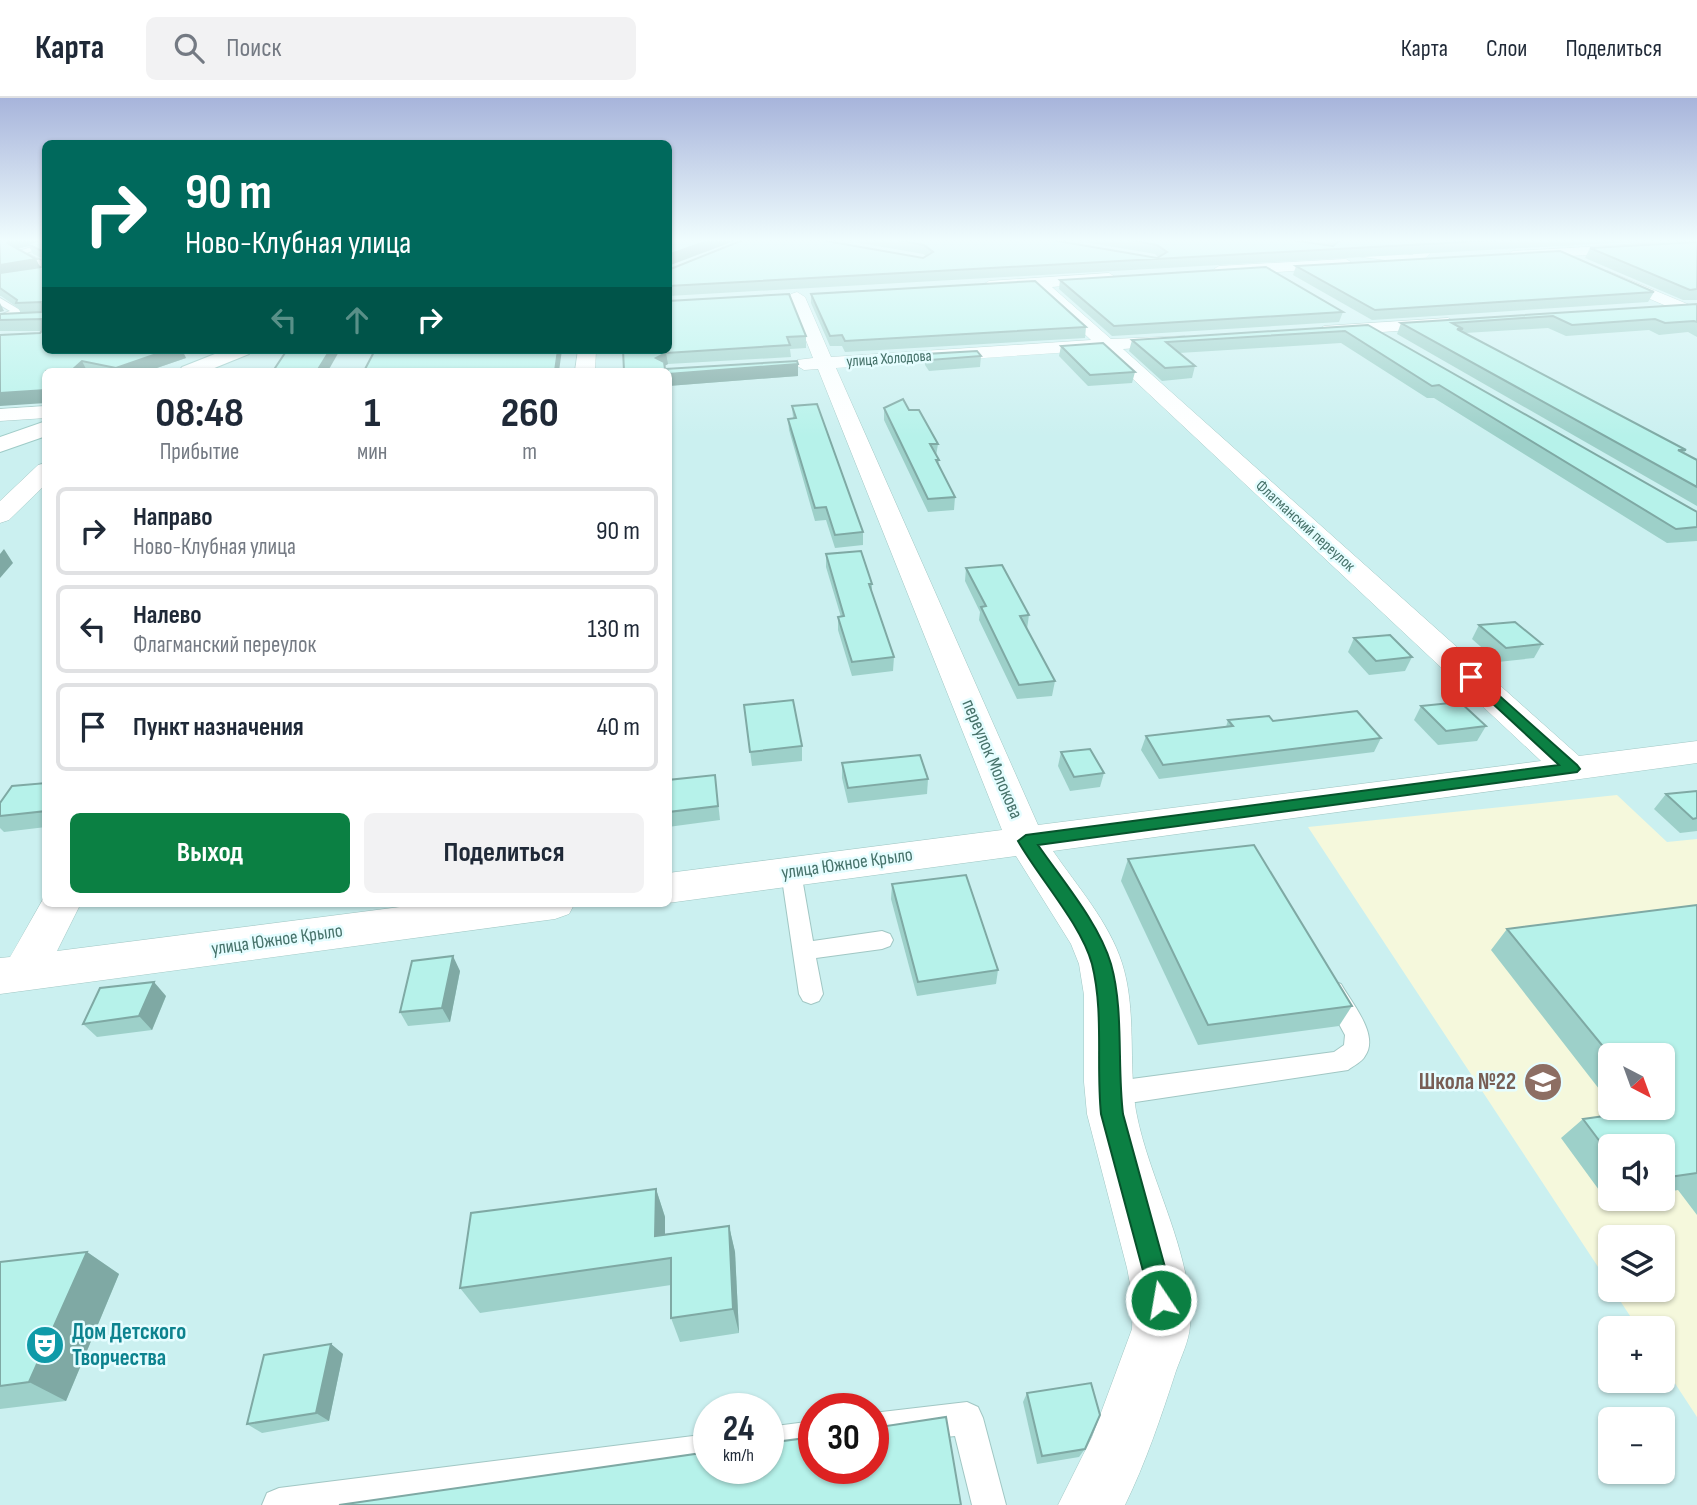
<!DOCTYPE html>
<html lang="ru">
<meta charset="utf-8">
<style>
:root{--surface:#fff;--page:#f2f2f3;--text:#1f2937;--muted:#747a83;--line:#e0e1e3;--accent:#0b8043}
body{margin:0;font-family:"Sofia Sans Condensed",sans-serif;background:var(--page);color:var(--text);height:100vh;display:flex;flex-direction:column;font-size:26px;white-space:nowrap}
*{box-sizing:border-box;margin:0}
p{font-size:23px;color:var(--muted)}
.icon{flex:none;width:38px;height:38px;fill:none;stroke:currentColor;stroke-width:2;stroke-linecap:round;stroke-linejoin:round}
.map{position:relative;flex:1;overflow:hidden}
.side{position:absolute;left:42px;top:270px;width:630px;height:539px;display:flex;flex-direction:column;background:var(--surface);border-radius:10px;box-shadow:0 2px 5px #0004}
.side>*{flex:none}
.hud{position:absolute;left:42px;top:42px;width:630px;height:214px;border-radius:10px;box-shadow:0 2px 5px #0004;background:#00695c;color:#fff;overflow:hidden}
.needle{width:46px;rotate:139deg}
.fabs{position:absolute;left:1598px;top:945px;display:grid;gap:14px}
.fabs a{display:grid;place-items:center;width:77px;height:77px;border-radius:10px;background:var(--surface);box-shadow:0 2px 5px #0004;font-size:35px}
.speed{position:absolute;left:693px;top:1295px;display:flex;gap:14px;font-size:35px;font-weight:700;text-align:center}
.speed>*{display:grid;place-content:center;width:91px;height:91px;border-radius:50%;background:var(--surface);box-shadow:0 2px 5px #0004;line-height:1}
.speed small{font-size:18px;font-weight:400}
.speed .limit{border:10px solid #d22;background:#fff;color:#111}
.pin{position:absolute;display:grid;place-items:center;width:60px;height:60px;color:#fff;margin:-30px;border-radius:14px;box-shadow:0 4px 10px #0006}
.me{position:absolute;width:77px;margin:-38px;rotate:348deg;stroke-linejoin:round;filter:drop-shadow(0 0 5px #0008)}
.turn{display:flex;align-items:center;gap:24px;height:147px;padding:0 28px;font-size:32px}
.turn .icon{width:91px;height:91px;stroke-width:2.5}
.turn b{display:block;font-size:49px;line-height:60px}
.lanes{display:flex;align-items:center;height:66px;padding:0 28px;background:#0003;justify-content:center;gap:35px;direction:ltr}
.lanes .off{opacity:.35}
.eta{display:flex;justify-content:space-evenly;align-items:center;height:119px;text-align:center}
.eta b{font-size:42px;font-weight:700;line-height:49px}
.cta{display:flex;gap:14px;margin-top:auto;padding:14px 28px}
.cta a{flex:1;height:80px;border-radius:10px;background:var(--accent);color:#fff;font-size:28px;font-weight:700;line-height:80px;text-align:center}
.cta a+a{background:var(--page);color:var(--text)}
ul{padding:0;list-style:none}
li{display:flex;align-items:center;gap:21px;height:88px;margin:0 14px 10px;padding:0 14px;border:4px solid var(--line);border-radius:10px}
li div{flex:1}
li b{display:block;font-size:26px}
li em{font-style:normal}
header{display:flex;align-items:center;gap:42px;box-sizing:border-box;height:98px;padding:0 35px;background:var(--surface);border-bottom:2px solid var(--line)}
header strong{font-size:33px}
nav{display:flex;gap:38px;margin-inline-start:auto;font-size:24px}
.search{width:490px;height:63px;background:var(--page);display:flex;align-items:center;gap:18px;box-sizing:border-box;padding:0 24px;border-radius:10px;color:var(--muted);font-size:26px}
.map>svg:first-child{display:block}
</style>
<header>
<strong>Карта</strong>
<div class="search"><svg class="icon" aria-label="search" viewBox="0 0 24 24"><circle cx="10" cy="10" r="6"/><path d="M15 15l6 6"/></svg>Поиск</div>
<nav><a>Карта</a><a>Слои</a><a>Поделиться</a></nav>
</header>
<div class="map">
<svg width="1697" height="1407" viewBox="0 0 1697 1407">
<rect width="100%" height="100%" fill="#defafc"/>
<path fill="#cbf0f0" fill-rule="evenodd" d="M0 142H45L46 252H668L669 142H1697V1407H0ZM46 273H668V805H46ZM1610 957H1662V1010H1610ZM1610 1048H1662V1101H1610ZM1610 1139H1662V1192H1610ZM1610 1230H1662V1283H1610ZM709 1311H768V1370H709ZM814 1311H873V1370H814ZM1610 1321H1662V1374H1610Z"/>
<path fill="#f5f8dc" fill-rule="evenodd" d="M1617 697 1667 744 1697 741V1319L1663 1267 1662 1230H1638L1613 1192H1662V1139H1610V1187L1308 729ZM1610 957H1662V1010H1610ZM1610 1048H1662V1101H1610Z"/>
<g fill="none" stroke-linecap="round" stroke-linejoin="round">
<defs>
<g id="lane">
<path d="M46 145V149L26 155 46 165V171L15 154Z"/>
<path d="M0 200 20 212V216L0 223V217L10 213 0 207Z"/>
<path d="M791 766 798 769 801 774 813 843 882 833 890 836 893 842 890 848 882 851 816 860 823 896 819 903 811 906 803 903 799 896 781 774 784 769Z"/>
<path d="M1333 883 1341 886C1351 904 1380 937 1365 958 1362 964 1353 968 1348 972L1109 1008 1100 1004 1096 996 1100 988 1109 984 1334 954 1344 947 1345 937 1321 893 1325 886Z"/>
<path d="M967 1304 978 1309 983 1320 1006 1407H972L955 1338 873 1347V1315Z"/>
<path d="M814 1323V1355L768 1361V1329Z"/>
<path d="M709 1336V1369L411 1407H262L267 1395 279 1390Z"/>
</g>
<g id="street">
<path d="M1258 142H1298L1412 157 1429 142H1445L1420 165 1415 166 1265 146Z"/>
<path d="M1697 143V151L1513 161 1506 157 1513 153Z"/>
<path d="M1346 161 1354 166 1351 169 1219 178 1211 173 1219 168Z"/>
<path d="M1608 173 1697 210V221L1603 181 1600 178Z"/>
<path d="M1109 175 1117 180 1115 183 1052 189 1111 241 1185 238 1188 242 1185 246 1179 247 1123 251 1579 658 1697 643V665L1053 753C1077 788 1109 824 1122 865 1137 912 1128 965 1136 1013 1149 1083 1194 1156 1190 1228 1189 1243 1181 1259 1176 1273 1161 1319 1146 1364 1125 1407H1058L1092 1339 1132 1231 1133 1202 1127 1170 1087 1016 1084 984V897L1079 866 1071 846 1016 758 668 805H667L668 775 1002 732 818 271 804 272 794 266 797 262 813 260 789 199 791 196 797 194 805 199 831 259 1091 242 1035 190 989 193 981 188 989 183ZM1102 252 1541 663 1038 727 836 270Z"/>
<path d="M1448 220 1457 225 1454 229 1324 238 1315 233 1324 228Z"/>
<path d="M578 252H596L595 273H575Z"/>
<path d="M46 308V320L0 323V311Z"/>
<path d="M46 365V386L9 422 0 425V403L38 367Z"/>
<path d="M46 796V805H81L57 853 431 805H575L569 816 555 821 0 896V860L10 859Z"/>
</g>
<g id="secondary">
<path d="M225 252H252L249 256 207 273H179L182 269Z"/>
<path d="M46 323V338L0 354V339Z"/>
</g>
</defs>
<use href="#lane" stroke="#a1c7c4" stroke-width="2"/>
<use href="#street" stroke="#a1c7c4" stroke-width="1"/>
<use href="#secondary" stroke="#9ecbc7" stroke-width="2"/>
<use href="#lane" fill="#fff" fill-rule="evenodd"/>
<use href="#street" fill="#fff" fill-rule="evenodd"/>
<use href="#secondary" fill="#fff" fill-rule="evenodd"/>
</g>
<g fill="#9dd0c9" fill-rule="evenodd">
<path d="M0 142H46V252H182L186 260 148 273H46L40 235 42 233H0V216L21 215 18 210 1 198H0ZM29 148 33 156 42 160V169L40 170 17 151Z"/>
<path d="M843 142H1052L1157 160 1158 159 1155 156 1073 142H1291L1333 147 1320 142H1666L668 198V172L923 160 926 158 923 156Z"/>
<path d="M1697 144V202H1683L1585 160 1590 150Z"/>
<path d="M1296 168 1654 194 1648 204 1372 222 1293 177Z"/>
<path d="M1060 182 1343 214 1339 224 1112 238 1059 191Z"/>
<path d="M811 196 1086 229 1085 240 845 254 842 248H830L811 205Z"/>
<path d="M668 203 806 238V250L790 251 791 259 668 266 664 268 665 271 798 278 668 288 623 252Z"/>
<path d="M1697 206V239L1688 234 1659 237 1649 232 1566 238 1548 230 1465 235 1686 352 1684 355 1697 362V408L1397 236 1401 225Z"/>
<path d="M1368 227 1697 414V443L1667 445 1434 300H1427L1341 245 1179 255 1195 268 1192 280 1162 283 1129 253 1132 242Z"/>
<path d="M1061 248 1135 274 1132 285 1088 288 1059 258Z"/>
<path d="M926 256 981 258 980 269 929 273 925 267Z"/>
<path d="M792 308 863 434V447L835 450 826 422 815 423 789 332 788 321 793 320Z"/>
<path d="M884 310 909 312 938 346 936 358 939 362 938 367 955 399 954 412 928 414 884 322Z"/>
<path d="M826 456 872 486V497L894 559 893 573 852 578 838 532V519H841L826 469Z"/>
<path d="M966 470 1029 517 1027 531 1055 583 1052 598 1017 601 979 522 980 514 965 483Z"/>
<path d="M1479 527 1542 546 1534 560 1498 564 1472 541Z"/>
<path d="M1354 540 1412 559 1405 573 1369 577 1348 554Z"/>
<path d="M744 607 802 648V663L752 668Z"/>
<path d="M1421 608 1486 628 1477 643 1438 647 1414 622Z"/>
<path d="M1228 622 1273 623 1381 640 1374 654 1159 681 1141 652 1146 638 1226 629Z"/>
<path d="M1061 654 1104 675 1100 689 1070 693 1058 668Z"/>
<path d="M842 665 928 681 927 696 848 705 842 680Z"/>
<path d="M715 677 720 722 668 729V682Z"/>
<path d="M46 685V729L4 734 0 730V705Z"/>
<path d="M1697 693V733L1680 735 1654 711 1666 696Z"/>
<path d="M1128 761 1352 908 1339 928 1198 947 1121 783Z"/>
<path d="M892 786 998 872 996 886 917 898 891 801Z"/>
<path d="M1697 807V1117L1678 1092 1662 1095V1048H1610V1101H1623L1607 1103 1561 1040 1583 1021 1619 1016 1614 1010H1662L1610 957V1005L1491 852 1507 831Z"/>
<path d="M460 873 450 924 408 928 400 914Z"/>
<path d="M166 898 152 932 97 939 83 926Z"/>
<path d="M656 1091 665 1119V1136L729 1128 735 1154 739 1235 680 1244 671 1220V1187L480 1215 460 1190Z"/>
<path d="M87 1154 119 1176 66 1303 0 1311V1164Z"/>
<path d="M331 1246 343 1256 329 1323 262 1335 247 1326Z"/>
<path d="M1027 1295 1085 1351 1079 1359 1037 1366 1023 1304Z"/>
</g>
<g fill="#7fa9a4">
<path d="M9 142H46L28 146 29 148 14 151 7 145Z"/>
<path d="M710 142H737L668 168V157Z"/>
<path d="M36 161 41 171 0 178V167Z"/>
<path d="M0 205 4 213 0 214Z"/>
<path d="M168 252H182L186 260 148 273H117L116 270Z"/>
<path d="M330 252H340L328 273H317Z"/>
<path d="M558 252H562L559 273H555Z"/>
<path d="M666 255 668 266 657 272 656 260Z"/>
<path d="M82 263 87 273H71Z"/>
<path d="M798 266V278L668 288V276Z"/>
<path d="M46 292V305L0 308V295Z"/>
<path d="M4 451 13 465 0 480V456Z"/>
<path d="M453 858 460 873 450 924 442 910Z"/>
<path d="M154 884 166 898 152 932 139 918Z"/>
<path d="M656 1091 665 1119V1161L655 1138Z"/>
<path d="M729 1128 735 1154 739 1235 733 1211Z"/>
<path d="M87 1154 119 1176 66 1303 29 1284Z"/>
<path d="M331 1246 343 1256 329 1323 316 1315Z"/>
</g>
<g fill="#b6f2ea" stroke="#7fa9a4" stroke-width="2">
<path d="M0 142H9L7 145 36 161 0 167Z"/>
<path d="M39 142H46V252H168L116 270 82 263 71 273H46V292L0 295V237L40 235 42 233V221L0 222V216L42 214V204L16 205 17 202 0 190V175L42 169V153L28 146Z"/>
<path d="M668 142H710L668 157Z"/>
<path d="M743 142H821L923 160 933 154 924 147 898 142H1052L1157 160 1167 154 1157 147 1131 142H1291L1333 148 1340 142H1498L668 188V172Z"/>
<path d="M1697 144V191L1690 192 1590 150Z"/>
<path d="M1560 153 1654 194 1375 212 1296 168Z"/>
<path d="M1266 169 1343 214 1114 228 1060 182Z"/>
<path d="M1035 183 1086 229 845 243 842 237 830 238 811 196Z"/>
<path d="M789 196 806 238 787 239 790 247 666 255 656 260 664 264 665 271 797 263 798 266 668 276V273H624L623 252H668V203Z"/>
<path d="M1697 206V224L1694 223 1665 225 1655 221 1572 227 1553 218 1452 225 1463 231H1457L1686 352H1678L1697 362V389L1401 225Z"/>
<path d="M1368 227 1697 414V429L1676 431 1439 287 1432 288 1345 233 1166 244 1195 268 1165 270 1132 242Z"/>
<path d="M1103 245 1135 274 1090 277 1061 248Z"/>
<path d="M287 252H330L317 273H269H273Z"/>
<path d="M375 252H558L555 273H364Z"/>
<path d="M977 253 981 258 930 262 926 256Z"/>
<path d="M903 301 909 312H919L938 346H930L939 362H936L955 399 928 401 884 310Z"/>
<path d="M817 306 863 434 835 437 826 409 815 410 788 321 796 320 792 308Z"/>
<path d="M861 453 872 486H869L894 559 852 564 838 519 844 518 826 456Z"/>
<path d="M1002 467 1029 517 1020 518 1055 583 1019 587 981 509 986 508 966 470Z"/>
<path d="M1515 524 1542 546 1506 550 1479 527Z"/>
<path d="M1390 537 1412 559 1376 563 1354 540Z"/>
<path d="M793 602 802 648 750 654 744 607Z"/>
<path d="M1460 604 1486 628 1446 633 1421 608Z"/>
<path d="M1357 613 1381 640 1163 667 1146 638 1233 628 1228 622 1269 618 1273 623Z"/>
<path d="M1090 651 1104 675 1074 679 1061 654Z"/>
<path d="M920 657 928 681 848 690 842 665Z"/>
<path d="M715 677 718 708 668 714V682Z"/>
<path d="M46 685V713L0 718V705L12 688Z"/>
<path d="M1697 693V720L1693 721 1666 696Z"/>
<path d="M1254 747 1352 908 1208 927 1128 761Z"/>
<path d="M966 777 998 872 918 884 892 786Z"/>
<path d="M1697 807V1075L1662 1080V1048H1610V1057L1583 1021 1654 1011 1653 1010H1662V957H1610L1507 831Z"/>
<path d="M453 858 442 910 400 914 412 863Z"/>
<path d="M154 884 139 918 83 926 100 890Z"/>
<path d="M656 1091 655 1138 729 1128 733 1211 671 1220V1160L460 1190 471 1115Z"/>
<path d="M87 1154 29 1284 0 1288V1164Z"/>
<path d="M331 1246 316 1315 247 1326 264 1257Z"/>
<path d="M1091 1285 1100 1317 1085 1351 1042 1358 1027 1295Z"/>
<path d="M946 1319 961 1407H339L709 1354V1370H768V1345L814 1339V1370H873V1330Z"/>
</g>
<linearGradient id="sky" x2="0" y2="1"><stop stop-color="#a7b4db"/><stop offset="0.42" stop-color="#f0fdfe"/><stop offset="1" stop-color="#f0fdfe" stop-opacity="0"/></linearGradient>
<rect width="1697" height="339" fill="url(#sky)"/>
<path fill="#0b8043" stroke="#07532c" stroke-width="2" d="M1471 574 1475 576 1577 667 1580 671 1577 674 1038 747C1062 782 1099 825 1111 866 1124 912 1117 968 1123 1016L1174 1202 1170 1210 1161 1214 1153 1210 1101 1016C1096 967 1104 914 1092 866 1081 826 1039 780 1018 743L1026 737 1559 667 1466 581 1464 579Z"/>
<defs>
<symbol id="school-disc" viewBox="-11 -11 22 22"><circle r="9.5" fill="#8d6e63" stroke="#e5fdff"/><path d="M0-5L7-2L0 1L-7-2ZM-4 1L0 2.5L4 1V4Q0 6-4 4Z" fill="#fff"/></symbol>
<symbol id="theatre-disc" viewBox="-11 -11 22 22"><circle r="9.5" fill="#0f9aa8" stroke="#e5fdff"/><path d="M-5-5.5Q0-4 5-5.5V0Q5 5 0 6Q-5 5-5 0ZM-3.3-2.5H-1v1.5H-3.3ZM1-2.5H3.3v1.5H1ZM-2.8 1Q0 5.5 2.8 1Z" fill="#fff"/></symbol>
</defs>
<g fill-rule="evenodd">
<use href="#school-disc" x="1521" y="962" width="44" height="44"/>
<use href="#theatre-disc" x="23" y="1225" width="44" height="44"/>
</g>
<g text-anchor="middle" dominant-baseline="central" stroke-width="5" stroke-linejoin="round" paint-order="stroke">
<g font-size="16" fill="#46726a" stroke="#e5fdff">
<text transform="translate(889 261) rotate(-4)">улица Холодова</text>
<text transform="translate(1305 428) rotate(42)">Флагманский переулок</text>
</g>
<g font-size="19" fill="#46726a" stroke="#e5fdff">
<text transform="translate(992 661) rotate(67)">переулок Молокова</text>
<text transform="translate(847 766) rotate(-8)">улица Южное Крыло</text>
<text transform="translate(277 842) rotate(-8)">улица Южное Крыло</text>
</g>
<g font-size="23" font-weight="bold" fill="#785e54" stroke="#e5fdff" text-anchor="end">
<text x="1516" y="984">Школа №22</text>
</g>
<g font-size="23" font-weight="bold" fill="#0d838f" stroke="#e5fdff" text-anchor="start">
<text x="72" y="1234">Дом Детского<tspan x="72" dy="26">Творчества</tspan></text>
</g>
</g>
</svg>
<div class="fabs">
<a><svg class="needle" viewBox="-14 -14 28 28"><path d="M0-13l5 13h-10z" fill="#e53935"/><path d="M0 13l5-13h-10z" fill="#747a83"/></svg></a>
<a><svg class="icon" aria-label="sound" viewBox="0 0 24 24"><path d="M4 9h4l5-4v14l-5-4H4zM17 9q2 3 0 6"/></svg></a>
<a><svg class="icon" aria-label="layers" viewBox="0 0 24 24"><path d="M12 4l9 5-9 5-9-5zM3 14l9 5 9-5"/></svg></a>
<a>+</a>
<a>−</a>
</div>
<div class="speed"><div>24<small>km/h</small></div><div class="limit">30</div></div>
<div class="pin" style="left:1471px;top:579px;background:#d93025"><svg class="icon" aria-label="arrive" viewBox="0 0 24 24"><path d="M6 21V4h12l-3 4 3 4H6"/></svg></div>
<svg class="me" style="left:1161px;top:1202px" viewBox="-20 -20 40 40"><circle r="17" fill="#0b8043" stroke="#fff" stroke-width="3"/><path d="M0-11L8 9 0 5-8 9z" fill="#fff"/></svg>
<div class="hud">
<div class="turn"><svg class="icon" aria-label="right" viewBox="0 0 24 24"><path d="M7 20v-9h11M14 6l5 5-5 5"/></svg><div><b>90 m</b>Ново-Клубная улица</div></div>
<div class="lanes"><svg class="icon off" aria-label="left" viewBox="0 0 24 24"><path d="M17 20v-9H6M10 6l-5 5 5 5"/></svg><svg class="icon off" aria-label="ahead" viewBox="0 0 24 24"><path d="M12 20V5M6 11l6-6 6 6"/></svg><svg class="icon" aria-label="right" viewBox="0 0 24 24"><path d="M7 20v-9h11M14 6l5 5-5 5"/></svg></div>
</div>
<section class="side">
<div class="eta">
<div><b>08:48</b><p>Прибытие</p></div>
<div><b>1</b><p>мин</p></div>
<div><b>260</b><p>m</p></div>
</div>
<ul>
<li><svg class="icon" aria-label="right" viewBox="0 0 24 24"><path d="M7 20v-9h11M14 6l5 5-5 5"/></svg><div><b>Направо</b><p>Ново-Клубная улица</p></div><em>90 m</em></li>
<li><svg class="icon" aria-label="left" viewBox="0 0 24 24"><path d="M17 20v-9H6M10 6l-5 5 5 5"/></svg><div><b>Налево</b><p>Флагманский переулок</p></div><em>130 m</em></li>
<li><svg class="icon" aria-label="arrive" viewBox="0 0 24 24"><path d="M6 21V4h12l-3 4 3 4H6"/></svg><div><b>Пункт назначения</b></div><em>40 m</em></li>
</ul>
<div class="cta"><a>Выход</a><a>Поделиться</a></div>
</section>
</div>
